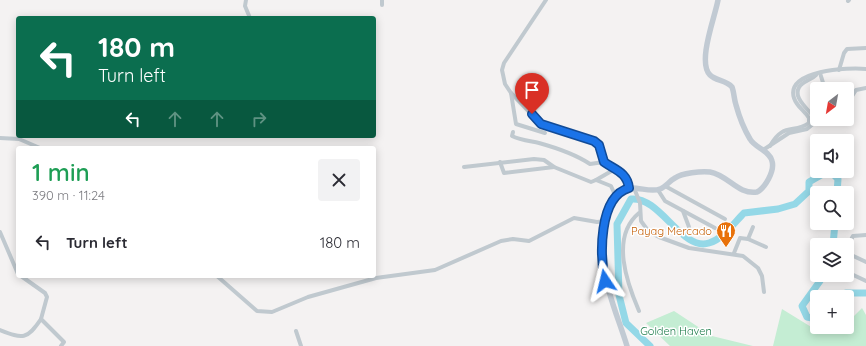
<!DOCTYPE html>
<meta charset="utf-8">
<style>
:root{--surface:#fff;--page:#f2f2f3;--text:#2b2b33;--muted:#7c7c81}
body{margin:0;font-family:Quicksand,sans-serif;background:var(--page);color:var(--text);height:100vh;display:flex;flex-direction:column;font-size:15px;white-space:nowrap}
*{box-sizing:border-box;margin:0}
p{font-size:13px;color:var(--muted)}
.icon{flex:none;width:22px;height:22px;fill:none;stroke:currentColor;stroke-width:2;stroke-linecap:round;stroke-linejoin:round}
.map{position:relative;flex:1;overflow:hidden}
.details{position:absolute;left:16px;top:146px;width:360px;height:132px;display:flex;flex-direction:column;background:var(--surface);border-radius:4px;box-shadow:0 2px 10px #0003}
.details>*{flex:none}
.banner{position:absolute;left:16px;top:16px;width:360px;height:122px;border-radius:4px;box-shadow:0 2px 10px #0003;background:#0b6e4f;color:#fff;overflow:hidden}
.needle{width:26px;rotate:211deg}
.fabs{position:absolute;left:810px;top:82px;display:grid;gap:8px}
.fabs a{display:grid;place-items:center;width:44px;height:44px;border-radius:4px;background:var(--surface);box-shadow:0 2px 10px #0003;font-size:20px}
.pin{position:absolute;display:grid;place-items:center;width:34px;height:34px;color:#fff;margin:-41px -17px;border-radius:50% 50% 50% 0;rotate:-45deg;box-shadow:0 0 4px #0007}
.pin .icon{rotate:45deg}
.me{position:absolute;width:44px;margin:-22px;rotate:350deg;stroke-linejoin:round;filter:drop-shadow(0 0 3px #0008)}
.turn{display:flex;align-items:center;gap:14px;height:84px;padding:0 16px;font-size:18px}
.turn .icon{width:52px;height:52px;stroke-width:2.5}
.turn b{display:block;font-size:28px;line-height:34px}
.lanes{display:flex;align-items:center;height:38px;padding:0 16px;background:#0003;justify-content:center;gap:20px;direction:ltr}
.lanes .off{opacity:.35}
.round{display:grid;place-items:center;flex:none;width:42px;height:42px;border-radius:4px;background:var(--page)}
.headline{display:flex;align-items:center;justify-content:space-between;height:68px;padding:0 16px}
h1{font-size:24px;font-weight:600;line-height:30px;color:#1e9e55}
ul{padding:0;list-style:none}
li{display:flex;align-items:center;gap:12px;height:56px;padding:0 16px}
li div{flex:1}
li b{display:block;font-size:15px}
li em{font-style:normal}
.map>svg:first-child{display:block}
</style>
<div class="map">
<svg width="866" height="346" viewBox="0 0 866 346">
<rect width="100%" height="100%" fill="#f4f2f2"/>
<g fill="#c4edd3">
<path d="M862 308 866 315V346H773L782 309 821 333 839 327H847V323Z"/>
<path d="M674 311 712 336 753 346H670L646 323Z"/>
</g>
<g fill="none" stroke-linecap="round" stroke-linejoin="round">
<g stroke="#94d8e7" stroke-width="7">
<path d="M830 171 838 179 837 193"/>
<path d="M833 245 835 223"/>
<path d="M843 297 846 293H866"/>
<path d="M817 319 807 317 802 306 820 281 822 275"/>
<path d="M650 346 626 323 619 295 617 224 631 199C660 196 682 252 709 243 723 239 734 223 744 213L778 209 795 204 809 191V182L828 171"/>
</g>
<g stroke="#c0c9cf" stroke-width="4">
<path d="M246 0 245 6 250 18"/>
<path d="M546 0 504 63 502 70 505 84 511 93 541 124 594 141 599 145 604 162 625 175 629 188"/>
<path d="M848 1 849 0"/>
<path d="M382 5V0"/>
<path d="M839 70 844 53 847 49 866 48"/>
<path d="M820 73 825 89"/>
<path d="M511 93 516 124 545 133"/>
<path d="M847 104 856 90 866 88"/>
<path d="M513 132 512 136C520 140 530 141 539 143 557 148 575 154 590 164L604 162"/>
<path d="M0 138 19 139 40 148"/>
<path d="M770 146C783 122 794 134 809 123V118C804 110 797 107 794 98 785 70 849 67 866 69"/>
<path d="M763 150 789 133 807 129 813 124 814 117C808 109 789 95 802 84 807 80 812 79 816 75"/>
<path d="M500 162 504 173 554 167"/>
<path d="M464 167 534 159 544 160 554 167 591 182 596 180 615 169"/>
<path d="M596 180 611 186 615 195"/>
<path d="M665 186 725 219"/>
<path d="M634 188 640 203 641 221 649 232 659 237 689 248 743 256 758 268 762 276 764 292"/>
<path d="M658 190 665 201 715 228"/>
<path d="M683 211 689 227"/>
<path d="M0 232 18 274"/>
<path d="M748 239 753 227"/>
<path d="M847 247 853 236 866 235"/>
<path d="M734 253 740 238 748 239 766 247"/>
<path d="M847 253 866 262"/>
<path d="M847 272 866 281"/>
<path d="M21 276 45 293 47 297 41 319 64 342 61 346"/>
<path d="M217 276 257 311 272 312 308 297 376 278 435 270 501 241 513 239 529 241 574 218 597 222 605 221"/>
<path d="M835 280 837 275"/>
<path d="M639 311C627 283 610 237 639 213"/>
<path d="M0 330C23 339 27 340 41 319"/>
<path d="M296 331 301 346"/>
</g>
<path stroke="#c1cad3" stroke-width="5.5" d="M627 346C613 301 593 265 607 216 609 208 612 197 619 192 632 182 648 194 660 189 666 187 669 181 675 178 682 173 701 171 710 172 728 175 738 195 757 192 765 188 775 171 772 161 769 150 755 148 750 139 744 129 739 116 736 105 734 99 734 92 732 87 726 80 716 81 710 75 697 62 715 17 718 0"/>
</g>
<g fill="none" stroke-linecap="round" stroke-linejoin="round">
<defs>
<path id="route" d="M532 114 541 124 594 141 599 145 604 162C615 170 627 172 629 188 598 197 600 256 605 281"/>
</defs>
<use href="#route" stroke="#114b97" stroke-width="10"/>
<use href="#route" stroke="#1a73e8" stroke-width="7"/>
</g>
<defs>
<symbol id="restaurant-pin" viewBox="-11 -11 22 30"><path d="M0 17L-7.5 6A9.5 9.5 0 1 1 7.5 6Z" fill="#e8710a" stroke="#fff"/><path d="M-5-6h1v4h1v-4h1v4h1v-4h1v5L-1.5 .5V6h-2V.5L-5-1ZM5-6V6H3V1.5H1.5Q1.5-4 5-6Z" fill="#fff"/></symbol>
</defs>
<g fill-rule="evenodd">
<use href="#restaurant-pin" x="715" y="220" width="22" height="30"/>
</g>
<g text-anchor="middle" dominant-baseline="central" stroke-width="3" stroke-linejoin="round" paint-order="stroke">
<g font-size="11" fill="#c56008" stroke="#fff" text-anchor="end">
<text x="712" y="231">Payag Mercado</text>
</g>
<g font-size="11" fill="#1e7c4b" stroke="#fff">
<text x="676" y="331">Golden Haven</text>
</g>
</g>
</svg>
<div class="fabs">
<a><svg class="needle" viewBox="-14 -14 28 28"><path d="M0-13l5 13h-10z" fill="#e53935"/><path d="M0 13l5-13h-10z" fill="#7c7c81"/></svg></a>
<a><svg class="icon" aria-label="sound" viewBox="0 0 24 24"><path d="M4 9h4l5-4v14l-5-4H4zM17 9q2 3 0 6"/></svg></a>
<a><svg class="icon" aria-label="search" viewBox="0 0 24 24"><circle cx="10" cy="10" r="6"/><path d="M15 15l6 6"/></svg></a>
<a><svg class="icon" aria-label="layers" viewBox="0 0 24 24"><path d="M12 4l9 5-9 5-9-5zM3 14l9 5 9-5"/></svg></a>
<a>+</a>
</div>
<div class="pin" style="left:532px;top:114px;background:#d93025"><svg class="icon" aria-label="arrive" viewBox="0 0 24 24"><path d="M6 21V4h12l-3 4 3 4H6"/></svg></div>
<svg class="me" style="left:605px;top:281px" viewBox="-20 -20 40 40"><path d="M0-17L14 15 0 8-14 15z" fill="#1a73e8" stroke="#fff" stroke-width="4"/></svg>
<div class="banner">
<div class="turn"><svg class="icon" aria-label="left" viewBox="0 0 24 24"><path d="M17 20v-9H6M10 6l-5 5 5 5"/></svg><div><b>180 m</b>Turn left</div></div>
<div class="lanes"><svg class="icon" aria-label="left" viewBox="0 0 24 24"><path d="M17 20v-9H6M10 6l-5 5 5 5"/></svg><svg class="icon off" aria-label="ahead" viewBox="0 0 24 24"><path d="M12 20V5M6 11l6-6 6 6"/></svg><svg class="icon off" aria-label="ahead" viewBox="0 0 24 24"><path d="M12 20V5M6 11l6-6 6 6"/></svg><svg class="icon off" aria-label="right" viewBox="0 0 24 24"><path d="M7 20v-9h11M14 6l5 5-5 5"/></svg></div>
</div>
<section class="details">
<div class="headline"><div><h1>1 min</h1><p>390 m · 11:24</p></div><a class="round"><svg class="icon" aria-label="close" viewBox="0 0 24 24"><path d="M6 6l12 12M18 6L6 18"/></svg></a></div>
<ul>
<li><svg class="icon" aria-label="left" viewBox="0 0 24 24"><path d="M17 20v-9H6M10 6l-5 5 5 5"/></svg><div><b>Turn left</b></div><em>180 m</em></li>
</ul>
</section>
</div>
